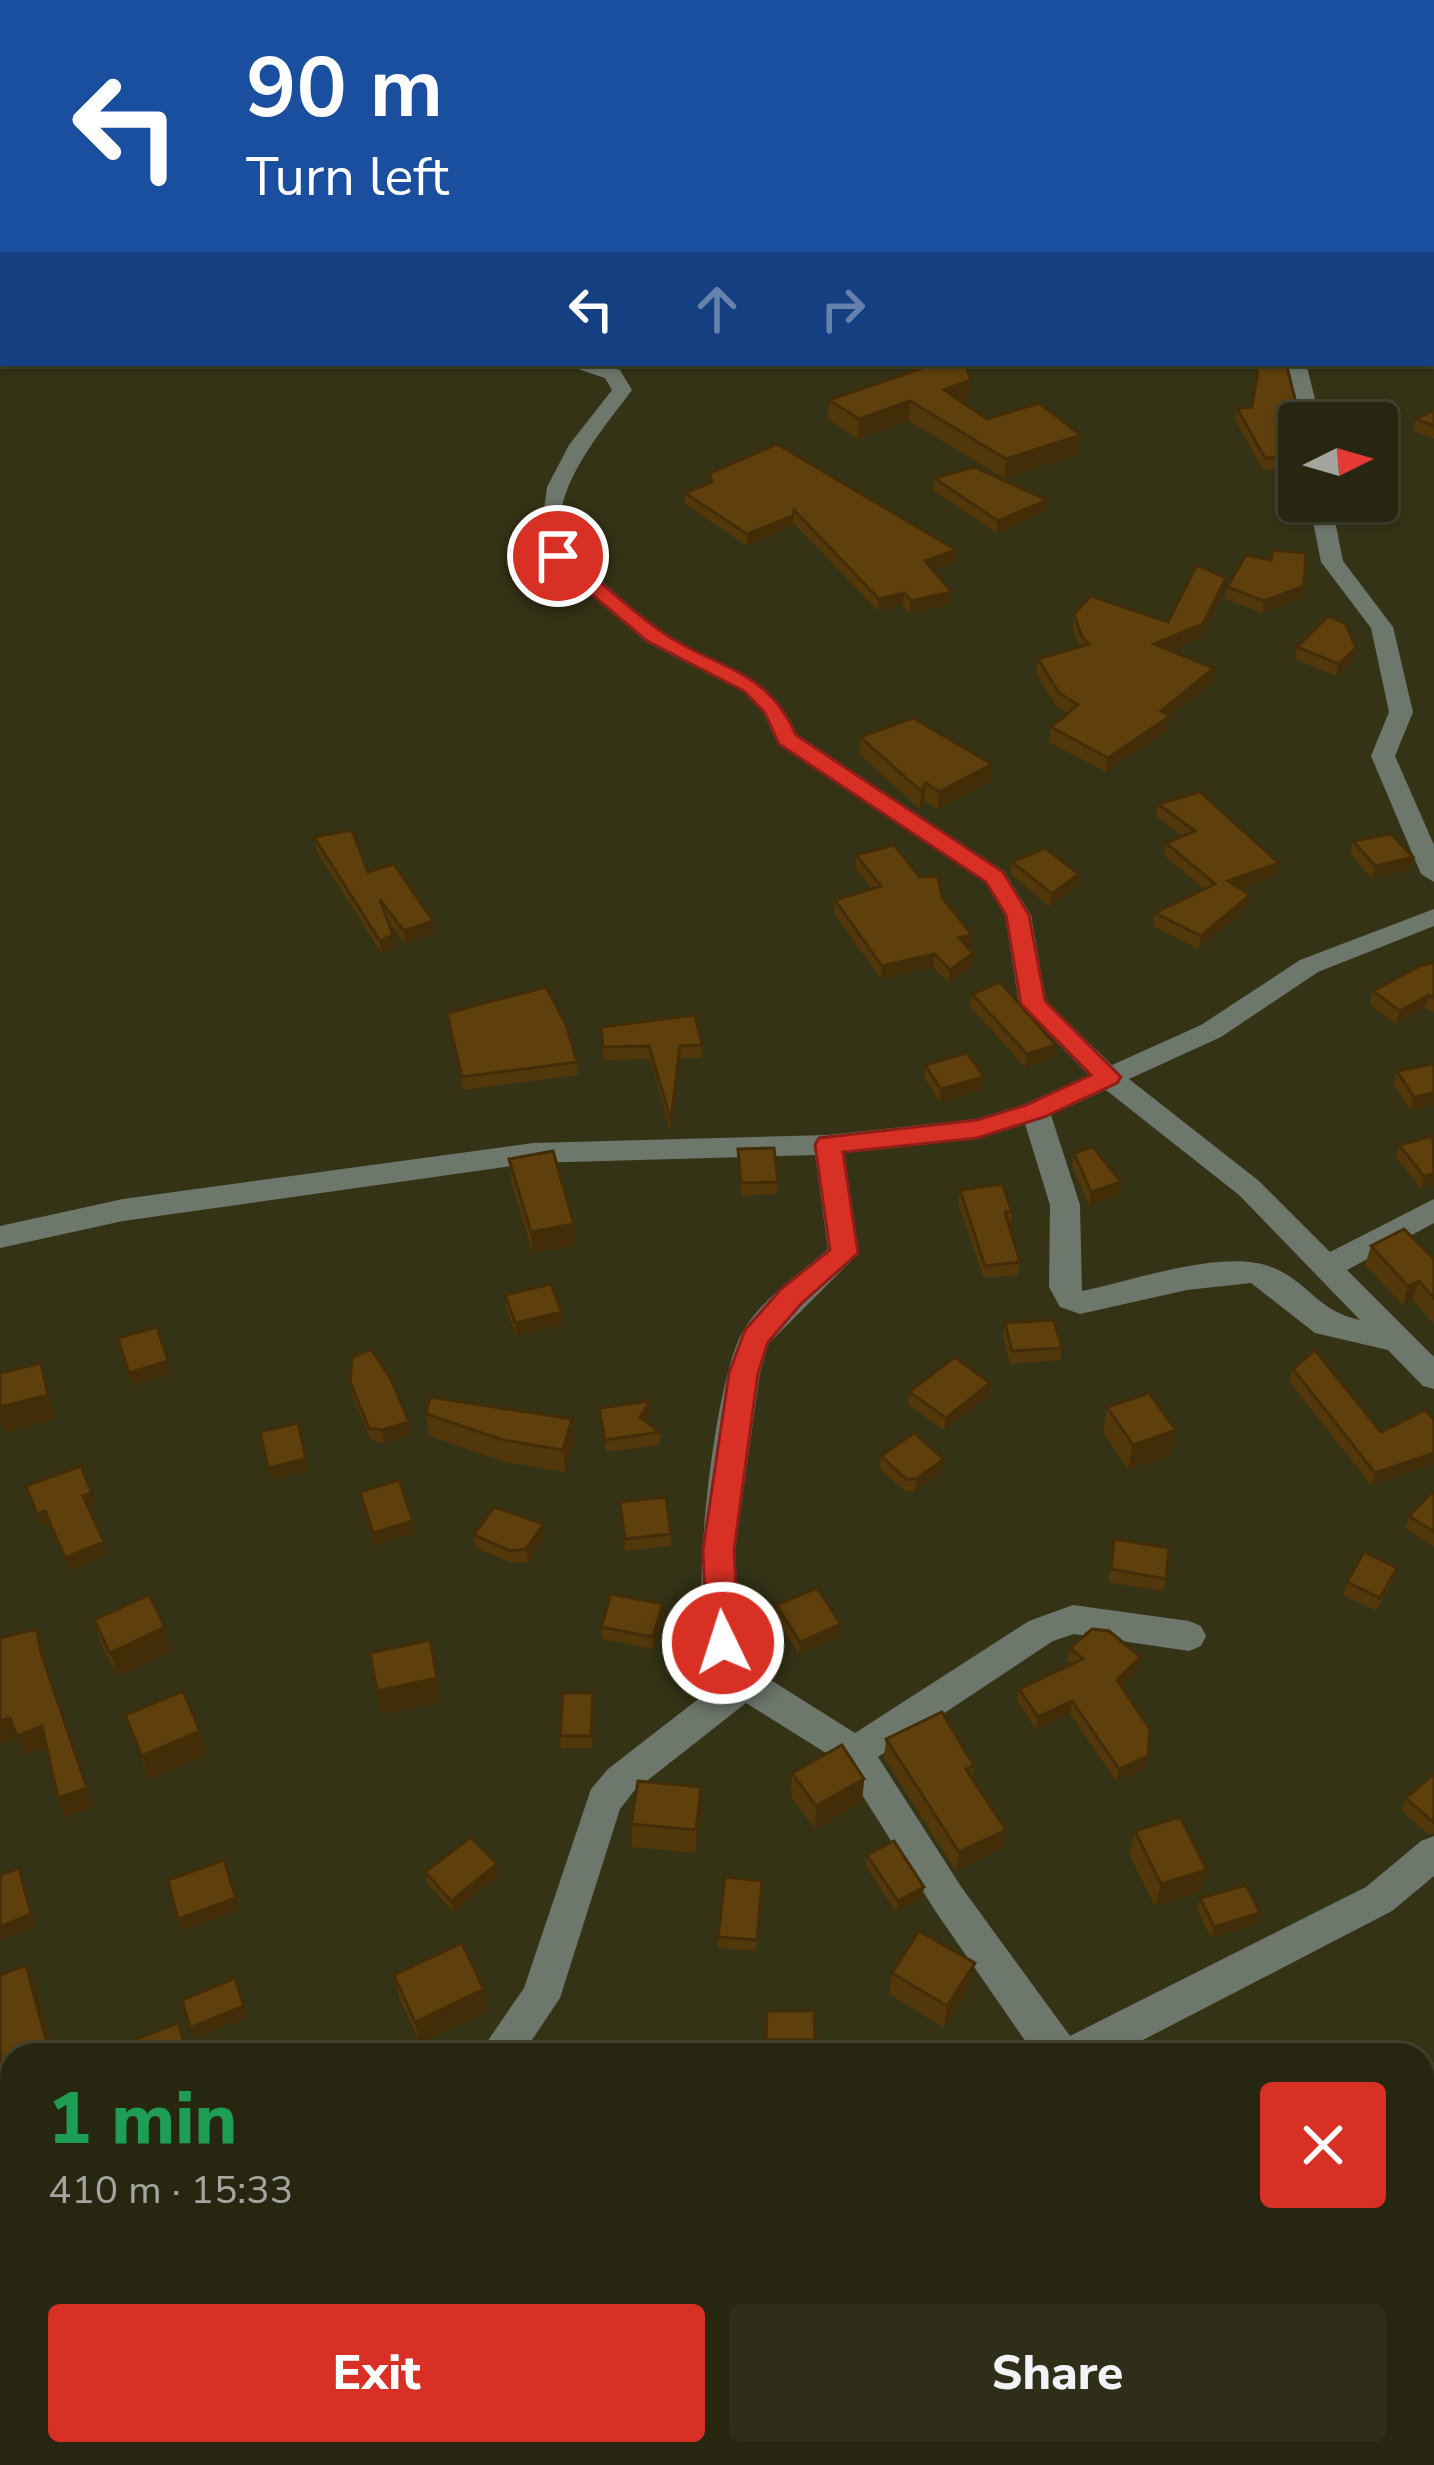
<!DOCTYPE html>
<meta charset="utf-8">
<style>
:root{--surface:#272610;--page:#2f2e19;--text:#f1f3f6;--muted:#a4a59f;--line:#434330;--accent:#d93025}
body{margin:0;font-family:"Nunito Sans",sans-serif;background:var(--page);color:var(--text);height:100vh;display:flex;flex-direction:column;font-size:45px;white-space:nowrap}
*{box-sizing:border-box;margin:0}
p{font-size:39px;color:var(--muted)}
.icon{flex:none;width:66px;height:66px;fill:none;stroke:currentColor;stroke-width:2;stroke-linecap:round;stroke-linejoin:round}
.map{position:relative;flex:1;overflow:hidden}
.sheet{position:absolute;left:0px;top:2043px;width:1434px;height:423px;display:flex;flex-direction:column;background:var(--surface);border-radius:36px 36px 0 0;box-shadow:0 3px 9px #0004,0 0 0 3px var(--line)}
.sheet>*{flex:none}
.guide{position:absolute;left:0px;top:0px;width:1434px;height:366px;box-shadow:0 3px 9px #0004,0 0 0 3px var(--line);background:#1a4fa0;color:#fff;overflow:hidden}
.needle{width:78px;rotate:85deg}
.controls{position:absolute;left:1278px;top:402px;display:grid;gap:24px}
.controls a{display:grid;place-items:center;width:120px;height:120px;border-radius:12px;background:var(--surface);box-shadow:0 3px 9px #0004,0 0 0 3px var(--line);font-size:60px}
.pin{position:absolute;display:grid;place-items:center;width:102px;height:102px;color:#fff;margin:-51px;border:6px solid #fff;border-radius:50%;box-shadow:0 3px 12px #0007}
.me{position:absolute;width:132px;margin:-66px;rotate:356deg;stroke-linejoin:round;filter:drop-shadow(0 0 9px #0008)}
.turn{display:flex;align-items:center;gap:42px;height:252px;padding:0 48px;font-size:54px}
.turn .icon{width:156px;height:156px;stroke-width:2.5}
.turn b{display:block;font-size:84px;line-height:102px}
.lanes{display:flex;align-items:center;height:114px;padding:0 48px;background:#0003;justify-content:center;gap:60px;direction:ltr}
.lanes .off{opacity:.35}
.round{display:grid;place-items:center;flex:none;width:126px;height:126px;border-radius:12px;background:var(--page)}
.headline{display:flex;align-items:center;justify-content:space-between;height:204px;padding:0 48px}
h1{font-size:72px;font-weight:800;line-height:90px;color:#1e9e55}
.primary-button{display:flex;gap:24px;margin-top:auto;padding:24px 48px}
.primary-button a{flex:1;height:138px;border-radius:12px;background:var(--accent);color:#fff;font-size:48px;font-weight:800;line-height:138px;text-align:center}
.primary-button a+a{background:var(--page);color:var(--text)}
.map>svg:first-child{display:block}
</style>
<div class="map">
<svg width="1434" height="2465" viewBox="0 0 1434 2465">
<rect width="100%" height="100%" fill="#343316"/>
<g fill="none" stroke-linecap="round" stroke-linejoin="round">
<g fill="#6e776c" fill-rule="evenodd">
<path d="M920 0H937L940 3H922Z"/>
<path d="M560 363H593L620 370 632 390C605 427 535 505 569 554 577 565 594 575 605 584 623 600 641 618 661 632 716 669 768 667 796 735L1004 871 1031 915 1046 1001 1112 1065 1201 1025 1300 960 1434 909V926L1318 972 1221 1037 1129 1079 1259 1181 1330 1252 1434 1199V1223L1347 1270 1434 1357V1389L1423 1386 1388 1350 1315 1333 1251 1283 1187 1290 1080 1314 1060 1307 1049 1287 1050 1205 1025 1124 977 1139 844 1153 859 1253 769 1343 760 1373 735 1550 740 1642 758 1672 855 1733 1029 1621 1073 1605 1189 1621 1201 1626 1206 1636 1201 1646 1189 1651 1074 1634 1053 1641 878 1757 962 1888 1070 2036 1366 1887 1421 1841 1434 1836V1876L1392 1911 1114 2055H1035L936 1912 842 1763 746 1703 634 1791 620 1809 560 1998 522 2055H478L524 1988 591 1789 608 1769 724 1679C719 1668 711 1657 707 1646 690 1595 715 1380 742 1333 761 1299 799 1274 828 1249L815 1155 533 1163 123 1221 0 1248V1226L123 1199 533 1143 828 1135 976 1119 1025 1104 1089 1075 1019 1004 1005 915 985 882 778 744 763 712 744 692 646 642 547 556 541 532 547 487 569 445 612 390 605 378ZM1106 1090 1239 1195 1360 1320C1319 1312 1308 1282 1274 1268 1226 1247 1133 1281 1082 1291L1080 1205 1051 1115Z"/>
<path d="M1286 363H1306L1321 423H1301Z"/>
<path d="M1309 501H1331L1343 561 1393 627 1413 712 1395 756 1434 845V882L1421 874 1371 756 1389 712 1371 628 1321 562Z"/>
<path d="M12 2366V2413L0 2418V2371Z"/>
<path d="M979 2454H1027L1023 2465H974Z"/>
<path d="M1245 2454H1306L1311 2465H1249Z"/>
</g>
</g>
<g fill="#52370a">
<path d="M971 380 969 400 962 402 987 419 1079 454 1004 478 909 421 858 439 828 419 829 400Z"/>
<path d="M1252 407 1295 456 1293 468 1263 470 1235 419 1237 408Z"/>
<path d="M1434 410V439L1413 431 1416 419Z"/>
<path d="M710 473 956 550 955 562 933 570 952 592 951 604 910 613 903 605 878 611 793 522 792 527 747 546 685 504V493L710 483Z"/>
<path d="M934 478 1047 500 1046 512 997 533 933 490Z"/>
<path d="M1304 586 1301 598 1262 613 1225 599 1227 587Z"/>
<path d="M1224 592 1200 638 1170 650 1212 683 1170 716 1168 730 1106 772 1049 742 1051 727 1068 714 1057 707 1036 673 1038 659 1079 647 1073 628 1074 614 1168 622Z"/>
<path d="M1297 647 1356 648 1354 660 1336 676 1295 659Z"/>
<path d="M860 737 990 782 938 809 925 801 920 809 859 754Z"/>
<path d="M1158 804 1277 875 1240 889 1247 907 1199 949 1153 926 1155 913 1204 889 1164 855 1166 843 1183 836 1156 816Z"/>
<path d="M314 837 368 872 434 933 405 943 388 921 395 947 382 954 316 850Z"/>
<path d="M1353 841 1413 857 1409 870 1372 879 1350 853Z"/>
<path d="M856 855 920 877 942 897 972 935 971 948H969L973 953 972 966 949 983 933 966 881 979 834 913 835 900 872 889 855 867Z"/>
<path d="M1012 862 1077 886 1050 907 1011 874Z"/>
<path d="M1434 962V1013L1425 1008 1396 1024 1370 1004 1373 991Z"/>
<path d="M972 994 1056 1045 1054 1057 1025 1067 970 1007Z"/>
<path d="M447 1013 577 1062 578 1075 463 1090Z"/>
<path d="M601 1027 702 1045V1058H680L671 1133 650 1059 604 1060Z"/>
<path d="M1434 1064V1105L1410 1110 1393 1084 1397 1071Z"/>
<path d="M925 1065 984 1077 983 1090 940 1102 924 1077Z"/>
<path d="M1434 1137V1185L1421 1189 1396 1157 1399 1145Z"/>
<path d="M738 1149 778 1182 777 1194 741 1196Z"/>
<path d="M1074 1153 1121 1182 1119 1195 1089 1205 1072 1166Z"/>
<path d="M509 1159 575 1245 533 1253 511 1181Z"/>
<path d="M960 1190 1012 1211 1011 1224H1009L1020 1262 1018 1275 984 1278 958 1203Z"/>
<path d="M1371 1246 1428 1255 1434 1259V1324L1413 1300 1403 1305 1365 1265Z"/>
<path d="M505 1295 563 1324 516 1336 506 1308Z"/>
<path d="M1005 1323 1062 1348 1060 1360 1010 1364 1003 1336Z"/>
<path d="M1293 1369 1381 1432 1434 1420 1371 1485 1289 1381Z"/>
<path d="M350 1382 411 1434 384 1443 371 1440 352 1395Z"/>
<path d="M909 1392 989 1396 944 1430 908 1405Z"/>
<path d="M650 1401 651 1414 646 1421 660 1432V1445L606 1452 599 1408Z"/>
<path d="M1107 1407 1171 1455 1128 1469 1103 1432Z"/>
<path d="M426 1414 572 1419 574 1441 565 1472 505 1462 429 1436Z"/>
<path d="M881 1456 942 1471 915 1491H905L880 1469Z"/>
<path d="M360 1492 413 1521 415 1533 375 1545 362 1505Z"/>
<path d="M1434 1494V1547L1405 1528 1409 1516Z"/>
<path d="M620 1502 671 1534V1546L625 1551Z"/>
<path d="M544 1524 545 1536 528 1562 512 1563 476 1548 474 1535Z"/>
<path d="M1114 1539 1166 1579 1163 1591 1108 1582Z"/>
<path d="M1397 1568 1393 1580 1376 1611 1343 1595 1347 1582Z"/>
<path d="M776 1605 840 1636 799 1654 776 1618Z"/>
<path d="M663 1616 653 1649 602 1639 601 1627Z"/>
<path d="M94 1620 172 1651 118 1676 101 1644Z"/>
<path d="M1070 1648 1138 1669 1121 1686 1148 1756 1145 1768 1116 1781 1070 1713 1036 1729 1017 1701 1019 1689 1072 1664 1067 1660Z"/>
<path d="M594 1705 592 1748H561L560 1736Z"/>
<path d="M125 1715 200 1731 207 1755 149 1779Z"/>
<path d="M886 1739 974 1766 972 1778 1006 1830 1003 1848 956 1871 884 1758Z"/>
<path d="M792 1773 864 1779 862 1803 815 1829 791 1796Z"/>
<path d="M1434 1774V1833L1428 1834 1401 1810 1406 1798Z"/>
<path d="M702 1810 696 1853 632 1847 631 1824Z"/>
<path d="M1135 1831 1200 1892 1155 1906 1129 1854Z"/>
<path d="M867 1855 924 1887 922 1898 896 1912 866 1866Z"/>
<path d="M425 1872 498 1876 453 1912 427 1883Z"/>
<path d="M762 1881 756 1951 718 1948V1937Z"/>
<path d="M1200 1898 1256 1924 1211 1938 1197 1909Z"/>
<path d="M892 1973 971 1985 944 2028 889 1994Z"/>
<path d="M394 1975 484 1989 487 2011 420 2043 399 1997Z"/>
<path d="M767 2011 815 2040V2051H766Z"/>
<path d="M1422 2221 1434 2225V2334L1422 2330Z"/>
<path d="M888 2454H908L899 2465Z"/>
</g>
<g fill="#422d08">
<path d="M971 380 969 400 943 409 944 390Z"/>
<path d="M910 401 909 421 858 439 859 419Z"/>
<path d="M1081 435 1079 454 1004 478 1006 459Z"/>
<path d="M1047 500 1046 512 997 533 998 521Z"/>
<path d="M794 510 792 527 747 546V534Z"/>
<path d="M956 550 955 562 924 573 925 561Z"/>
<path d="M1226 578 1224 592 1200 638 1152 658 1154 644Z"/>
<path d="M1304 586 1301 598 1262 613 1264 601Z"/>
<path d="M952 592 951 604 910 613 911 601Z"/>
<path d="M904 593 903 605 878 611 879 599Z"/>
<path d="M1356 648 1354 660 1336 676 1339 664Z"/>
<path d="M1214 668 1212 683 1170 716 1168 730 1106 772 1108 758 1161 711Z"/>
<path d="M992 764 990 782 938 809 939 792Z"/>
<path d="M926 783 925 801 920 809 921 791Z"/>
<path d="M1413 857 1409 870 1372 879 1375 866Z"/>
<path d="M1279 863 1277 875 1226 894 1228 881Z"/>
<path d="M1079 874 1077 886 1050 907 1052 894Z"/>
<path d="M1250 895 1247 907 1199 949 1201 936Z"/>
<path d="M433 921 434 933 405 943 404 931Z"/>
<path d="M393 935 395 947 382 954 380 941Z"/>
<path d="M972 935 971 948 958 951 959 938Z"/>
<path d="M973 953 972 966 949 983 950 970Z"/>
<path d="M935 954 933 966 881 979 882 966Z"/>
<path d="M1429 995 1425 1008 1396 1024 1400 1011Z"/>
<path d="M1056 1045 1054 1057 1025 1067 1027 1054Z"/>
<path d="M680 1046V1058L671 1133V1121Z"/>
<path d="M984 1077 983 1090 940 1102 941 1089Z"/>
<path d="M1434 1093V1105L1410 1110 1414 1097Z"/>
<path d="M1434 1174V1185L1421 1189 1424 1176Z"/>
<path d="M1121 1182 1119 1195 1089 1205 1091 1192Z"/>
<path d="M574 1224 575 1245 533 1253 531 1232Z"/>
<path d="M1419 1281 1413 1300 1403 1305 1408 1286Z"/>
<path d="M562 1312 563 1324 516 1336 515 1323Z"/>
<path d="M168 1361 171 1374 132 1385 129 1373Z"/>
<path d="M41 1363 56 1419 5 1433 0 1418V1407Z"/>
<path d="M990 1383 989 1396 944 1430 946 1418Z"/>
<path d="M650 1401 651 1414 640 1429V1417Z"/>
<path d="M572 1419 574 1441 565 1472 563 1450Z"/>
<path d="M409 1422 411 1434 384 1443 382 1430Z"/>
<path d="M1176 1430 1171 1455 1128 1469 1133 1445Z"/>
<path d="M1434 1453V1464L1371 1485 1375 1473Z"/>
<path d="M306 1459 309 1471 271 1480 268 1468Z"/>
<path d="M944 1459 942 1471 915 1491 916 1479Z"/>
<path d="M92 1493 96 1505 87 1509 83 1496Z"/>
<path d="M45 1511 49 1523 41 1526 37 1514Z"/>
<path d="M413 1521 415 1533 375 1545 373 1533Z"/>
<path d="M544 1524 545 1536 528 1562 526 1549Z"/>
<path d="M104 1542 108 1554 69 1571 65 1558Z"/>
<path d="M663 1604V1616L653 1649V1637Z"/>
<path d="M841 1624 840 1636 799 1654 800 1642Z"/>
<path d="M165 1627 172 1651 118 1676 110 1653Z"/>
<path d="M37 1629 44 1649 48 1673 94 1808 65 1817 58 1798Z"/>
<path d="M1141 1657 1138 1669 1114 1692 1117 1680Z"/>
<path d="M437 1678 441 1702 381 1715 377 1691Z"/>
<path d="M1072 1701 1070 1713 1036 1729 1038 1717Z"/>
<path d="M10 1718 42 1726 50 1746 25 1756 18 1738 0 1744V1721Z"/>
<path d="M200 1731 207 1755 149 1779 142 1756Z"/>
<path d="M1148 1756 1145 1768 1116 1781 1119 1769Z"/>
<path d="M864 1779 862 1803 815 1829 816 1806Z"/>
<path d="M701 1787 702 1810 696 1853V1830Z"/>
<path d="M1006 1830 1003 1848 956 1871 959 1852Z"/>
<path d="M497 1864 498 1876 453 1912 451 1901Z"/>
<path d="M19 1868 36 1926 0 1940V1927Z"/>
<path d="M1207 1870 1200 1892 1155 1906 1161 1884Z"/>
<path d="M924 1887 922 1898 896 1912 898 1901Z"/>
<path d="M236 1898 239 1910 182 1931 178 1919Z"/>
<path d="M1260 1913 1256 1924 1211 1938 1214 1927Z"/>
<path d="M975 1963 971 1985 944 2028 947 2006Z"/>
<path d="M26 1965 36 1986 54 2055H50Z"/>
<path d="M484 1989 487 2011 420 2043 415 2022Z"/>
<path d="M244 2006 248 2017 194 2039 190 2028Z"/>
<path d="M12 2230V2253L9 2254 0 2235Z"/>
<path d="M874 2454H882L872 2465H864Z"/>
</g>
<g fill="#5f400c" stroke="#422d08" stroke-width="3">
<path d="M937 363H965L971 380 944 390 987 419 1039 403 1081 435 1006 459 910 401 859 419 829 400Z"/>
<path d="M1259 363H1286L1295 399V456L1265 458 1237 408 1252 407Z"/>
<path d="M1434 410V426L1416 419Z"/>
<path d="M777 444 956 550 925 561 952 592 911 601 904 593 879 599 794 510 793 516 747 534 685 493 712 482 710 473Z"/>
<path d="M974 467 1047 500 998 521 934 478Z"/>
<path d="M1272 550 1306 553 1304 586 1264 601 1227 587 1246 555 1271 560Z"/>
<path d="M1197 565 1226 578 1203 624 1154 644 1214 668 1161 711 1170 716 1108 758 1051 727 1078 705 1059 693 1038 659 1089 644 1082 637 1074 614 1091 596 1168 622Z"/>
<path d="M1328 616 1345 623 1356 648 1339 664 1297 647Z"/>
<path d="M913 718 992 764 939 792 926 783 921 791 860 737Z"/>
<path d="M1200 792 1279 863 1228 881 1250 895 1201 936 1155 913 1215 884 1166 843 1195 831 1158 804Z"/>
<path d="M352 830 368 872 394 864 433 921 404 931 380 900 393 935 380 941 314 837Z"/>
<path d="M1391 834 1413 857 1375 866 1353 841Z"/>
<path d="M894 845 920 877 938 876 942 897 972 935 959 938 973 953 950 970 935 954 882 966 835 900 881 886 856 855Z"/>
<path d="M1045 848 1079 874 1052 894 1012 862Z"/>
<path d="M1434 962V998L1429 995 1400 1011 1373 991 1420 966Z"/>
<path d="M1000 982 1056 1045 1027 1054 972 994Z"/>
<path d="M546 987 566 1024 577 1062 462 1077 447 1013Z"/>
<path d="M695 1015 702 1045 680 1046 671 1121 649 1046 603 1047 601 1027Z"/>
<path d="M967 1053 984 1077 941 1089 925 1065Z"/>
<path d="M1434 1064V1093L1414 1097 1397 1071Z"/>
<path d="M1433 1136 1434 1174 1424 1176 1399 1145Z"/>
<path d="M1093 1147 1121 1182 1091 1192 1074 1153Z"/>
<path d="M774 1148 778 1182 741 1183 738 1149Z"/>
<path d="M553 1151 574 1224 531 1232 509 1159Z"/>
<path d="M1002 1184 1012 1211 1005 1212 1020 1262 985 1266 960 1190Z"/>
<path d="M1404 1229 1434 1259V1298L1419 1281 1408 1286 1371 1246Z"/>
<path d="M551 1284 562 1312 515 1323 505 1295Z"/>
<path d="M1054 1320 1062 1348 1012 1351 1005 1323Z"/>
<path d="M157 1327 168 1361 129 1373 118 1338Z"/>
<path d="M371 1349 391 1379 409 1422 382 1430 369 1428 350 1382 352 1357Z"/>
<path d="M1315 1350 1381 1432 1425 1410 1434 1420V1453L1375 1473 1293 1369Z"/>
<path d="M955 1357 990 1383 946 1418 909 1392Z"/>
<path d="M41 1363 48 1395 0 1407V1373Z"/>
<path d="M1149 1393 1176 1430 1133 1445 1107 1407Z"/>
<path d="M430 1397 572 1419 563 1450 503 1440 426 1414Z"/>
<path d="M650 1401 640 1417 660 1432 605 1440 599 1408Z"/>
<path d="M298 1423 306 1459 268 1468 260 1432Z"/>
<path d="M914 1433 944 1459 916 1479H906L881 1456Z"/>
<path d="M81 1466 92 1493 83 1496 104 1542 65 1558 45 1511 37 1514 26 1486Z"/>
<path d="M399 1480 413 1521 373 1533 360 1492Z"/>
<path d="M1432 1492 1434 1494V1532L1409 1516Z"/>
<path d="M666 1497 671 1534 625 1539 620 1502Z"/>
<path d="M494 1507 544 1524 526 1549 511 1551 474 1535Z"/>
<path d="M1114 1539 1169 1548 1166 1579 1111 1569Z"/>
<path d="M1364 1552 1397 1568 1380 1598 1347 1582Z"/>
<path d="M817 1588 841 1624 800 1642 776 1605Z"/>
<path d="M611 1594 663 1604 653 1637 601 1627Z"/>
<path d="M149 1595 165 1627 110 1653 94 1620Z"/>
<path d="M37 1629 41 1653 87 1788 58 1798 42 1726 17 1736 10 1718 0 1721V1638Z"/>
<path d="M1092 1629 1109 1631 1141 1657 1117 1680 1150 1729 1148 1756 1119 1769 1072 1701 1038 1717 1019 1689 1083 1659 1070 1648Z"/>
<path d="M430 1640 437 1678 377 1691 370 1653Z"/>
<path d="M183 1691 200 1731 142 1756 125 1715Z"/>
<path d="M563 1693H593L591 1736H560Z"/>
<path d="M942 1712 974 1766 966 1769 1006 1830 959 1852 886 1739Z"/>
<path d="M842 1745 864 1779 816 1806 792 1773Z"/>
<path d="M1434 1774V1822H1433L1406 1798Z"/>
<path d="M638 1781 701 1787 696 1830 631 1824Z"/>
<path d="M1180 1817 1207 1870 1161 1884 1135 1831Z"/>
<path d="M471 1837 497 1864 451 1901 425 1872Z"/>
<path d="M894 1841 924 1887 898 1901 867 1855Z"/>
<path d="M224 1860 236 1898 178 1919 168 1880Z"/>
<path d="M19 1868 31 1914 0 1927V1875Z"/>
<path d="M725 1877 762 1881 757 1940 718 1937Z"/>
<path d="M1246 1885 1260 1913 1214 1927 1200 1898Z"/>
<path d="M919 1931 975 1963 947 2006 892 1973Z"/>
<path d="M462 1943 484 1989 415 2022 394 1975Z"/>
<path d="M26 1965 50 2055H12V2230L0 2235V2099L8 2095 0 2062V1975Z"/>
<path d="M235 1978 244 2006 190 2028 182 2000Z"/>
<path d="M767 2011H814L815 2040H766Z"/>
<path d="M178 2023 188 2055H96Z"/>
<path d="M1422 2221 1434 2225V2312L1422 2308Z"/>
<path d="M104 2454H184L189 2465H85Z"/>
<path d="M816 2454H874L864 2465H806Z"/>
<path d="M1037 2454H1051L1053 2458 1059 2454H1148L1153 2462 1147 2465H1015L1014 2462 1028 2460Z"/>
<path d="M657 2455V2465H596L595 2461Z"/>
<path d="M1288 2456 1294 2465H1274Z"/>
</g>
<path fill="#d93025" stroke="#8d1f18" stroke-width="3" d="M551 552H565C596 578 626 606 659 630 713 669 767 667 796 735L1003 872 1029 915 1045 1001 1121 1077 1117 1083 1044 1117 977 1138 843 1152 858 1253 801 1304 768 1342 758 1373 734 1550 739 1643 734 1653 723 1656 711 1653 707 1643 703 1550 729 1373 745 1330 781 1289 830 1250 815 1145 819 1138 977 1120 1026 1105 1091 1075 1021 1004 1006 915 986 882 779 744 765 713 744 691 647 641 551 560Z"/>
</svg>
<div class="controls">
<a><svg class="needle" viewBox="-14 -14 28 28"><path d="M0-13l5 13h-10z" fill="#e53935"/><path d="M0 13l5-13h-10z" fill="#a4a59f"/></svg></a>
</div>
<div class="pin" style="left:558px;top:556px;background:#d93025"><svg class="icon" aria-label="arrive" viewBox="0 0 24 24"><path d="M6 21V4h12l-3 4 3 4H6"/></svg></div>
<svg class="me" style="left:723px;top:1643px" viewBox="-20 -20 40 40"><circle r="17" fill="#d93025" stroke="#fff" stroke-width="3"/><path d="M0-11L8 9 0 5-8 9z" fill="#fff"/></svg>
<div class="guide">
<div class="turn"><svg class="icon" aria-label="left" viewBox="0 0 24 24"><path d="M17 20v-9H6M10 6l-5 5 5 5"/></svg><div><b>90 m</b>Turn left</div></div>
<div class="lanes"><svg class="icon" aria-label="left" viewBox="0 0 24 24"><path d="M17 20v-9H6M10 6l-5 5 5 5"/></svg><svg class="icon off" aria-label="ahead" viewBox="0 0 24 24"><path d="M12 20V5M6 11l6-6 6 6"/></svg><svg class="icon off" aria-label="right" viewBox="0 0 24 24"><path d="M7 20v-9h11M14 6l5 5-5 5"/></svg></div>
</div>
<section class="sheet">
<div class="headline"><div><h1>1 min</h1><p>410 m · 15:33</p></div><a class="round" style="background:#d93025;color:#fff"><svg class="icon" aria-label="close" viewBox="0 0 24 24"><path d="M6 6l12 12M18 6L6 18"/></svg></a></div>
<div class="primary-button"><a>Exit</a><a>Share</a></div>
</section>
</div>
